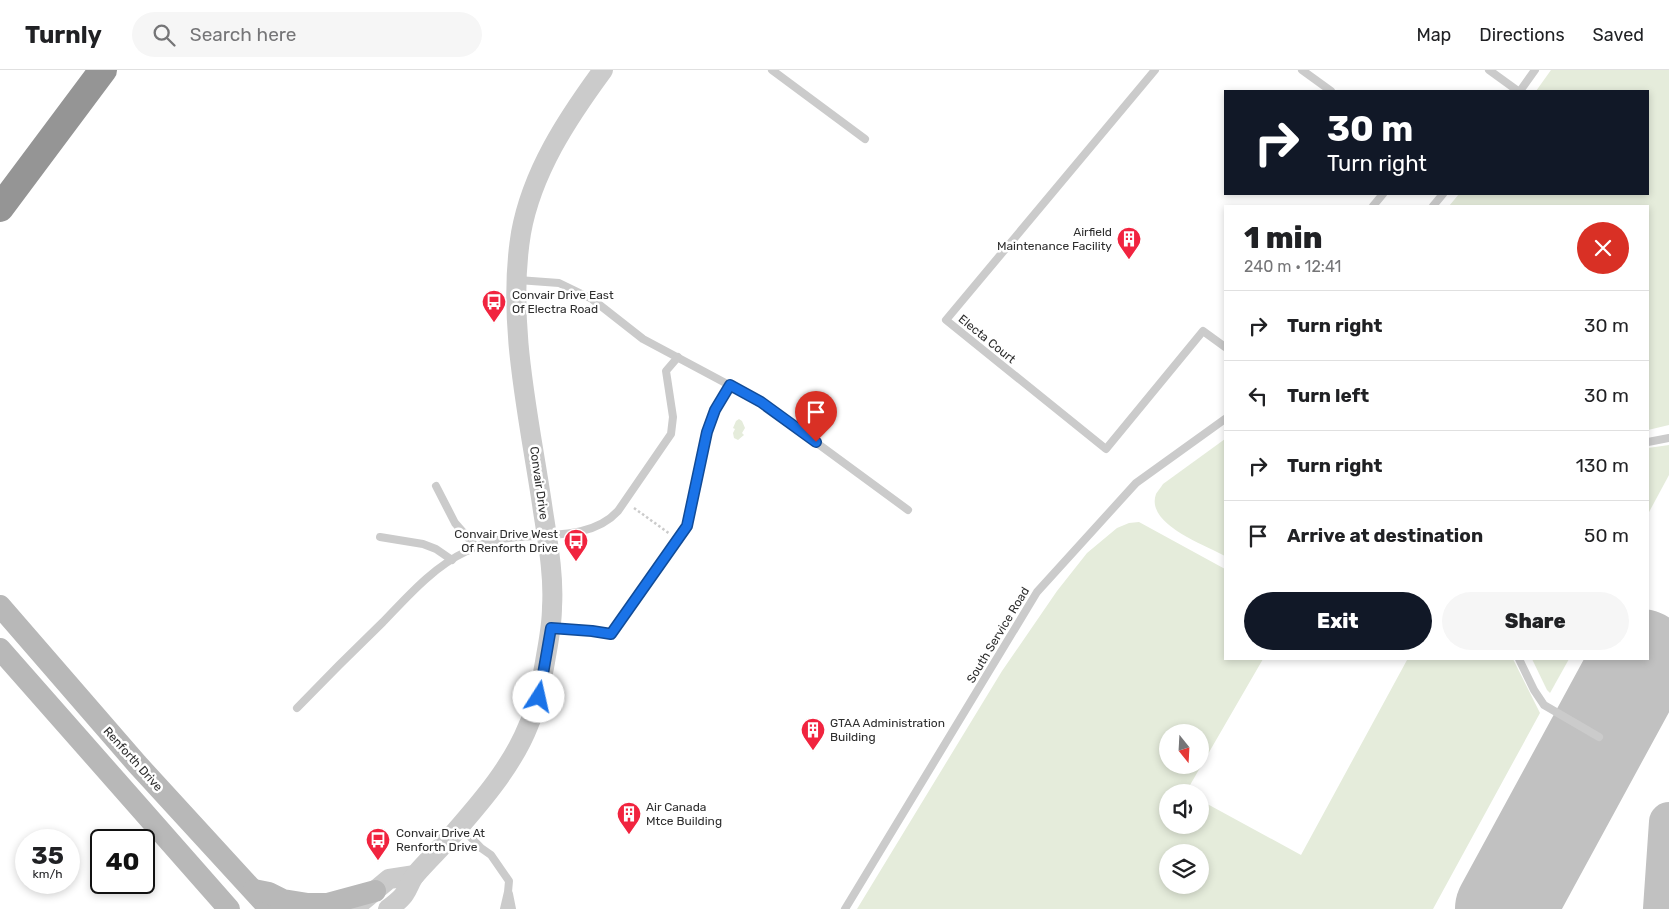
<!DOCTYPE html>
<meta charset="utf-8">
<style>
:root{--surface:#fff;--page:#f6f6f6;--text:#202124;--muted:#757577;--line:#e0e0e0;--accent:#111827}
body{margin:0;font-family:Rubik,sans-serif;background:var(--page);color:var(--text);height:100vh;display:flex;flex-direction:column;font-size:19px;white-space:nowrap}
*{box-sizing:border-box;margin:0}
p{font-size:16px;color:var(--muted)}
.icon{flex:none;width:28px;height:28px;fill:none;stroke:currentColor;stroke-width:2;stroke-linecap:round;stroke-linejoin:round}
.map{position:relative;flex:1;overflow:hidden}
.side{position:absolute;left:1224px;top:135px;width:425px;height:455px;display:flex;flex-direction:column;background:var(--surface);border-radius:0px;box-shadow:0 2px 8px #0003}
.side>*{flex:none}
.hud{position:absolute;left:1224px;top:20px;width:425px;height:105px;border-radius:0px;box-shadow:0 2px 8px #0003;background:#111827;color:#fff;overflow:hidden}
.needle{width:32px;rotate:162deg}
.fabs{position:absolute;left:1159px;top:654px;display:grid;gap:10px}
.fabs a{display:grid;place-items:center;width:50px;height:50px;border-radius:50%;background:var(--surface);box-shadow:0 2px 8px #0003;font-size:25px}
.speed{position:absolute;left:15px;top:759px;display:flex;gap:10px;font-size:25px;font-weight:700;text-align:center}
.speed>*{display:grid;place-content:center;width:65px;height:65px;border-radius:50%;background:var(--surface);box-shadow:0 2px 8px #0003;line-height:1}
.speed small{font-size:12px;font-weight:400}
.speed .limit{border:2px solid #111;border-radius:8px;background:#fff;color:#111}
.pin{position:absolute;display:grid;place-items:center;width:42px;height:42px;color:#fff;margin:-51px -21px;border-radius:50% 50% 50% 0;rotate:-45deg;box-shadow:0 0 5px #0007}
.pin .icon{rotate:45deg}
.me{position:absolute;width:55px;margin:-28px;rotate:10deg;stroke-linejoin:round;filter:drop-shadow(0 0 4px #0008)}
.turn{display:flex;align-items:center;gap:18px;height:105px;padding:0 20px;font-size:22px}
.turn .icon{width:65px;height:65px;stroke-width:2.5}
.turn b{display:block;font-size:35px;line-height:42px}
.round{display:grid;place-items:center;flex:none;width:52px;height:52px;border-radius:26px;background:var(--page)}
.head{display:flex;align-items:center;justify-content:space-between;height:85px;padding:0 20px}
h1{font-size:30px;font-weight:800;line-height:38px}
.cta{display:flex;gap:10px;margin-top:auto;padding:10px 20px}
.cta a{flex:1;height:58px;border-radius:30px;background:var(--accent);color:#fff;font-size:20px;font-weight:800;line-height:58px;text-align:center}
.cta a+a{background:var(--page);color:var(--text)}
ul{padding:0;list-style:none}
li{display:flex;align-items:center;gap:15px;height:70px;padding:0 20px;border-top:1px solid var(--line)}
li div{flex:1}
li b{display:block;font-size:19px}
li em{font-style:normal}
header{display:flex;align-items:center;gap:30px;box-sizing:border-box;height:70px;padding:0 25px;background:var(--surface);border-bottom:1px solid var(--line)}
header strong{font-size:24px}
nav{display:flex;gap:28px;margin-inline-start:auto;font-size:18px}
.search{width:350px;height:45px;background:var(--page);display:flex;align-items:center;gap:12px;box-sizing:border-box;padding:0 18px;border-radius:28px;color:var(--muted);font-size:19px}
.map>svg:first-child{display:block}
</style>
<header>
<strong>Turnly</strong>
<div class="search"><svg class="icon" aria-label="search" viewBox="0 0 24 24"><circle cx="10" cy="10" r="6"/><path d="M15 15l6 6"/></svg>Search here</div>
<nav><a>Map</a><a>Directions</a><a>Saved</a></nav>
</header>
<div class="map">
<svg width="1669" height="839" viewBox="0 0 1669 839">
<rect width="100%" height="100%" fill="#fff"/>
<g fill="#e5ecdb" fill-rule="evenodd">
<path d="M1551 0H1669V355L1648 360V136H1449L1459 124H1648V21H1536Z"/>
<path d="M739 349 742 351 745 358 742 363 744 365 738 370 734 368 733 363 735 359 733 358 736 351Z"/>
<path d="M1225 369V486C1205 475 1145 454 1156 424 1158 421 1161 417 1163 414Z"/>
<path d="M1669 375V405L1648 444V378Z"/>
<path d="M1139 452 1225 499V589H1263L1186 722H1168V755H1200V730L1301 785 1407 590 1409 589H1513L1540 643 1433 839H857L1002 601 1057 521 1087 483 1117 458 1129 453ZM1200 662V695H1168V662ZM1200 782V815H1168V782Z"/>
<path d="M1532 589H1569L1550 623 1547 620Z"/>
</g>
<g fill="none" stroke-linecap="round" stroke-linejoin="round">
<path stroke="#c1c1c1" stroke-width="40" d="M1663 839 1669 752"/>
<path stroke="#c1c1c1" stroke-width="100" d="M1505 839 1641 589"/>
<path stroke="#cbcbcb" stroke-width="2.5" stroke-dasharray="2.5 2.5" stroke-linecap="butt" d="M634 438 670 464"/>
<g stroke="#cbcbcb" stroke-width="8">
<path d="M772 0 865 69"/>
<path d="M1155 0 946 250 1106 379 1203 261 1225 277"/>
<path d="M1302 0 1331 21"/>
<path d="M1489 0 1518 21"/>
<path d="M1520 21 1535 0"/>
<path d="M1373 136 1383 124"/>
<path d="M1433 136 1443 124"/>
<path d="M518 210 559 213 592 229 643 269 761 332 908 440"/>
<path d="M1648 372 1669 368"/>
<path d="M436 416 455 453 476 477"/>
<path d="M380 467 423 474 436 479 452 490"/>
<path d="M553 558 592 561 611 565 687 456 707 362 715 340 730 315"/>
<path d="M1519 589 1534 620 1544 635 1599 667"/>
<path d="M297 638C325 609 354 580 383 552 408 526 433 497 467 481 474 478 484 473 492 471 532 461 588 474 618 441L671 364 673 347 666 301 678 287"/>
<path d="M461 757 481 778 491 785 509 811 508 822 504 839"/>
<path d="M509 824 512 839"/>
<path d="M845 839 1037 522 1136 413 1225 349"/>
</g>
<g stroke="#cbcbcb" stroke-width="20">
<path d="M353 839 389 809 415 805"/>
<path d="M388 839C394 834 401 830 405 823 409 817 411 809 416 804 428 790 442 777 454 763 482 731 513 695 529 654 538 634 541 614 545 592 548 574 552 556 552 537 554 506 548 473 543 441 530 351 506 254 521 163 532 102 567 49 603 0"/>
</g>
<g stroke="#b8b8b8" stroke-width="22">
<path d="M0 536 137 694 270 839"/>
<path d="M0 579 229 839"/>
<path d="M254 820 269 823 283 830 308 834H327L375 821"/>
</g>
<path stroke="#959595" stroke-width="28" d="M0 138 103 0"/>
</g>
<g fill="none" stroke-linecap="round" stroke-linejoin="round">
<defs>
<path id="route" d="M539 627 551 558 592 561 611 564 687 456 707 362 715 340 730 315 761 332 816 372"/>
</defs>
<use href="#route" stroke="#114b97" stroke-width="12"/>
<use href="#route" stroke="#1a73e8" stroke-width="9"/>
</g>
<defs>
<symbol id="building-pin" viewBox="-11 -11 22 30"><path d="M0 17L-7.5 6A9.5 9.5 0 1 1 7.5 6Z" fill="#f1243f" stroke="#fff"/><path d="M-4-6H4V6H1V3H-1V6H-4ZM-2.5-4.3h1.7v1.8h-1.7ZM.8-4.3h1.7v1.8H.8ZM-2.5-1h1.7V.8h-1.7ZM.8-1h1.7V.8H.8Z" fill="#fff"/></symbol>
<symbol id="bus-pin" viewBox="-11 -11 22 30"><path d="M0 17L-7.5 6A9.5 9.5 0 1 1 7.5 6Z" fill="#f1243f" stroke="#fff"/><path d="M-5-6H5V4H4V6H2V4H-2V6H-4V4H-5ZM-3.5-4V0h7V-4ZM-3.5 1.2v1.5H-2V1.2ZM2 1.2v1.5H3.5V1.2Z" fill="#fff"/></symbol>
</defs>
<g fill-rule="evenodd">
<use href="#building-pin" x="1115" y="155" width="28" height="38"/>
<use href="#bus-pin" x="480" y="218" width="28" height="38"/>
<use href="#bus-pin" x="562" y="457" width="28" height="38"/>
<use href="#building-pin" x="799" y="646" width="28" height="38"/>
<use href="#building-pin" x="615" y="730" width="28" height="38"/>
<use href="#bus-pin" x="364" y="756" width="28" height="38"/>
</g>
<g text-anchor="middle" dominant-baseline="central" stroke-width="5" stroke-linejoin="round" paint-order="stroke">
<g font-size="12" fill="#2e2e2e" stroke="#fff" text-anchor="start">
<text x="1112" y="162" text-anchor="end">Airfield<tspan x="1112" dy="14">Maintenance Facility</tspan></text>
<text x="512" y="225">Convair Drive East<tspan x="512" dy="14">Of Electra Road</tspan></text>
<text x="558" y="464" text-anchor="end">Convair Drive West<tspan x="558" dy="14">Of Renforth Drive</tspan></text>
<text x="830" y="653">GTAA Administration<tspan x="830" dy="14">Building</tspan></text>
<text x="646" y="737">Air Canada<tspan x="646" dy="14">Mtce Building</tspan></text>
<text x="396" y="763">Convair Drive At<tspan x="396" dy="14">Renforth Drive</tspan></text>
</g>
<g font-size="12" fill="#2e2e2e" stroke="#fff">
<text transform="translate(987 269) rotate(39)">Electa Court</text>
<text transform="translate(539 413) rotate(82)">Convair Drive</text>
<text transform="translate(998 565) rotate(-59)">South Service Road</text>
<text transform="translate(133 689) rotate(48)">Renforth Drive</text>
</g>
</g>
</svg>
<div class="fabs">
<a><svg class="needle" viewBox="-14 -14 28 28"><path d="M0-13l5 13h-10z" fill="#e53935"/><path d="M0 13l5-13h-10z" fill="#757577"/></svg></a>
<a><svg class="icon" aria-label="sound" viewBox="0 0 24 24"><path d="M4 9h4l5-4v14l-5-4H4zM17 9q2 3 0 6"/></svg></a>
<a><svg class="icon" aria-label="layers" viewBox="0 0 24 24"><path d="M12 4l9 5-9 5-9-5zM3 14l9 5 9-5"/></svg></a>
</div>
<div class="speed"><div>35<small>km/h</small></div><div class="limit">40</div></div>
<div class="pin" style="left:816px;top:372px;background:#d93025"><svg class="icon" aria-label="arrive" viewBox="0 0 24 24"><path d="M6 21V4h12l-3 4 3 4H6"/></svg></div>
<svg class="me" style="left:539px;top:627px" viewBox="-20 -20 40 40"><circle r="19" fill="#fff"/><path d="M0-13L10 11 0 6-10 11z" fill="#1a73e8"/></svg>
<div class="hud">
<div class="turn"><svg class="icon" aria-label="right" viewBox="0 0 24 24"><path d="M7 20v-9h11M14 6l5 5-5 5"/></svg><div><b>30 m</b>Turn right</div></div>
</div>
<section class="side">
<div class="head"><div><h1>1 min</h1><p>240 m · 12:41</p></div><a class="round" style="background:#d93025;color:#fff"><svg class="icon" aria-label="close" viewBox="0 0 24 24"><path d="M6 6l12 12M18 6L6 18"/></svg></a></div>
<ul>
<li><svg class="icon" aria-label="right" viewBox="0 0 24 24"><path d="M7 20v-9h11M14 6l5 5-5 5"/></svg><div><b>Turn right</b></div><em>30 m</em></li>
<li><svg class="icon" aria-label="left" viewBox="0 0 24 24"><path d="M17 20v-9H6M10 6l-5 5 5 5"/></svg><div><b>Turn left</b></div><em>30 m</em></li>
<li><svg class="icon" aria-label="right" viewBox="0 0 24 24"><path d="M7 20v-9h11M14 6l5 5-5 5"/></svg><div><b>Turn right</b></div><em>130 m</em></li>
<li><svg class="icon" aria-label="arrive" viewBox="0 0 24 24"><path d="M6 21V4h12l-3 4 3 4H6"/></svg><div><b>Arrive at destination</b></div><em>50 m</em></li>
</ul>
<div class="cta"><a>Exit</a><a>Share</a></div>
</section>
</div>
